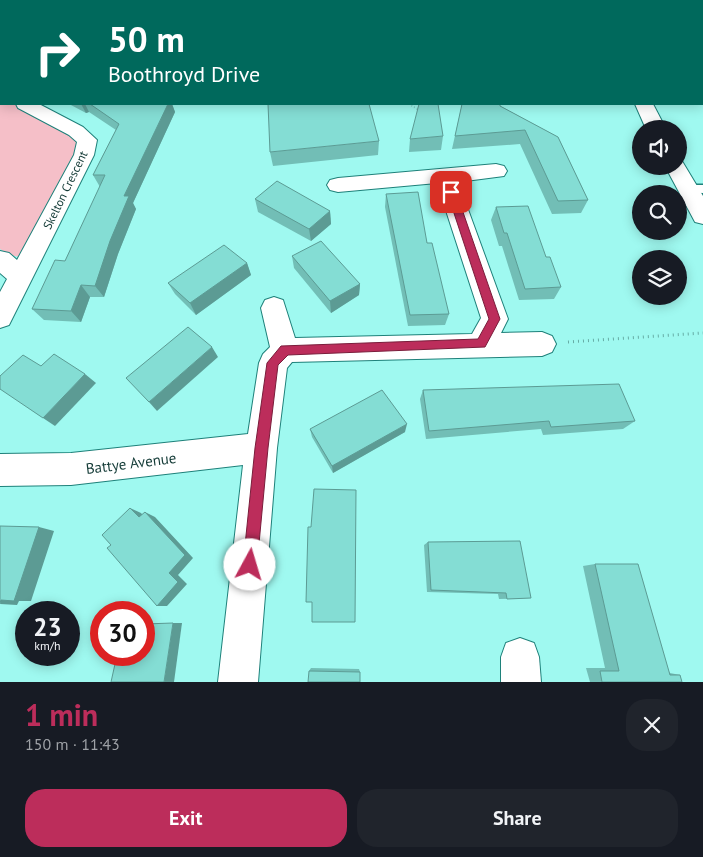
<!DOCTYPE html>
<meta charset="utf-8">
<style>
:root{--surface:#171b24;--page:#20242c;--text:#f1f3f6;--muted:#9ea1a6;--accent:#bc2d5b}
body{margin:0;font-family:"PT Sans",sans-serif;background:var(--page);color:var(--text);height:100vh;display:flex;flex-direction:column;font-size:19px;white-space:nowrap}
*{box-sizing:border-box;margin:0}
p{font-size:16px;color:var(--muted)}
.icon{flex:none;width:28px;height:28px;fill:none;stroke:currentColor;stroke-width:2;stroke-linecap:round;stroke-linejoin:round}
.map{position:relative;height:682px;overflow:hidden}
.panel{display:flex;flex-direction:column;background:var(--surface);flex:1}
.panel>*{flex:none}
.guide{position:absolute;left:0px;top:0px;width:704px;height:105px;box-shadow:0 2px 12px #0003;background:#00695c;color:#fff;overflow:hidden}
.buttons{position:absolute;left:632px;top:120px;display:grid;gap:10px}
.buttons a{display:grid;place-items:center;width:55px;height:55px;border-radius:50%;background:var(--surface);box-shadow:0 2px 12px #0003;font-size:25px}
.speed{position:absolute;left:15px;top:601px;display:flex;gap:10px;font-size:25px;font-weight:700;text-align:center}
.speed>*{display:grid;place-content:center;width:65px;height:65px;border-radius:50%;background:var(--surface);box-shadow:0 2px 12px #0003;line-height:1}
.speed small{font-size:12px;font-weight:400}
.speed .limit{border:8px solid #d22;background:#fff;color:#111}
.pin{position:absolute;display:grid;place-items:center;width:42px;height:42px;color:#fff;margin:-21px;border-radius:10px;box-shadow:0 2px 8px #0006}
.me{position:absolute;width:55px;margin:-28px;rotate:6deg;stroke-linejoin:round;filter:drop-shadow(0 0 4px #0008)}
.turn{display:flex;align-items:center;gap:18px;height:105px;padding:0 25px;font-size:22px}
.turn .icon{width:65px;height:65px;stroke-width:2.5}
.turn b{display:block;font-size:35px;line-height:42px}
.round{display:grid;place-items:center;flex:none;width:52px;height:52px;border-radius:20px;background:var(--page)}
.head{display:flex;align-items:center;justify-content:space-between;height:85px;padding:0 25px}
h1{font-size:30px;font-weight:800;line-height:38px;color:var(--accent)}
.primary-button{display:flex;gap:10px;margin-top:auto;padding:10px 25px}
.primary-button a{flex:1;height:58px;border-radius:20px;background:var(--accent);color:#fff;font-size:20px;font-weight:800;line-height:58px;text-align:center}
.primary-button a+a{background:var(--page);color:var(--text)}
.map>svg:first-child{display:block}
</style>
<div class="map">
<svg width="703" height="682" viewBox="0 0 703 682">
<rect width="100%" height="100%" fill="#9ff9f0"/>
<path fill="#f5bfc8" d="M0 103 14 104 79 140 81 148 21 257 9 255 0 249Z"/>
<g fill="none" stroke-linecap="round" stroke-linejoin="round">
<defs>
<path id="service" d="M687 185H703V193L683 192 681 189Z"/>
<g id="minor">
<path d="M603 0H619L620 1H604Z"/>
<rect x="702" y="7" width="1" height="10"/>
<path d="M16 104H39L83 127 97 140 94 155 9 325 0 328V292L7 279 0 273V251L9 253 17 260 74 155 77 142 69 135 18 108Z"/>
<path d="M635 104H653L666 129H646Z"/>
<path d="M679 160 682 161 703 196V224L695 222 665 166H679Z"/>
<path d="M496 164 504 166 507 171 504 176 458 182 508 319 501 333 542 332 552 336 556 344 552 352 542 356 292 362 287 368 277 448 258 682H218L243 465 71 485 0 486V454L71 453 248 434 259 363 263 354 270 347 261 308 265 300 274 297 283 300 295 338 472 334 481 318 437 183 338 192 330 190 327 185 330 180 338 178Z"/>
<path d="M520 638 534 643 539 657 541 682H501V657L506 643Z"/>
</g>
<path id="tertiary" d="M4 1 9 0"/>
</defs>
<use href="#service" stroke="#1e817a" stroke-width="3"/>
<use href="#minor" stroke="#1e817a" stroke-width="2"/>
<use href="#tertiary" stroke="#1e817a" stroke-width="30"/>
<path stroke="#66aca5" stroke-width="2" stroke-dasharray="0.5 2.5" stroke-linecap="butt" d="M409 104 421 111"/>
<path stroke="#66aca5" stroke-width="3" stroke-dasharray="1 4" stroke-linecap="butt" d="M568 342 703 333"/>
<use href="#service" fill="#fff" fill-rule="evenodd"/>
<use href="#minor" fill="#fff" fill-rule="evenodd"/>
<use href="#tertiary" stroke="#fff" stroke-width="28"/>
</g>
<g fill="#72beb6">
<path d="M394 0H539V1H395Z"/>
<path d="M0 52H1V65L0 64Z"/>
<path d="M69 104H172L175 112 133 203 136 209 118 254 104 297H90L81 322 44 320 32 309 65 261 100 187 93 175 116 130 89 112 86 113Z"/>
<path d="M462 104 500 106 558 137 588 200 581 213 552 214 520 144 452 149Z"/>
<path d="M443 136 441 150 409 152 410 139Z"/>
<path d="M379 141 378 155 273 166 270 152Z"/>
<path d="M386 194 427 243 449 314 445 325 408 326 385 207Z"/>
<path d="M255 199 330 211 331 224 311 241 258 212Z"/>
<path d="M496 207 546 257 561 287 554 299 519 300 502 246H499L491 220Z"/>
<path d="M292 256 360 284 359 295 331 313 294 268Z"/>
<path d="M247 263 251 275 196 315 175 294 168 283Z"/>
<path d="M423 390 635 421 623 429 543 435 541 429 426 439 420 399Z"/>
<path d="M310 429 405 432 333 473 312 437Z"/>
<path d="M428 542 531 598 499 599 498 594 427 592 424 545Z"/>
<path d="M595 564 670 673 680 675 682 682H590L586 668H605L583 566Z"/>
<path d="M311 668 359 669 360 672 309 671Z"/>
</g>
<g fill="#5c9b94">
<path d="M81 104H85L89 112 86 113Z"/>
<path d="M168 104H172L175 112 133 203 136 209 118 254 104 297 95 286 124 196Z"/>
<path d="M330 211 331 224 311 241 309 229Z"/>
<path d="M247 263 251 275 196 315 190 303Z"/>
<path d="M360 284 359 295 331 313 330 301Z"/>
<path d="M81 285 90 297 81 322 71 311Z"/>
<path d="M212 347 218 357 157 411 149 402Z"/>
<path d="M85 374 96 383 55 426 43 418Z"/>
<path d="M407 424 405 432 333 473 332 466Z"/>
<path d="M130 508 141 513 149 522 139 517Z"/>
<path d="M145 512 155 517 193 558 178 575 187 584 167 606H157L169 573Z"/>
<path d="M39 527 54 531 31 601H19L17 605 0 604 1 600Z"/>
<path d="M173 623H182L174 682H164Z"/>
</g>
<g fill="#84ddd4" stroke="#5c9b94">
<path d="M202 0H320L321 1H202H203Z"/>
<path d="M462 0H539V1Z"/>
<path d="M90 104H168L124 196H129L110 241 95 286 81 285 71 311 32 309 55 260 65 261 105 175H93L119 124Z"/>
<path d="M268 104H369L379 141 270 152Z"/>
<path d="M419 104H438L443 136 410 139Z"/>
<path d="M462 104H500V106L558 137 588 200 558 201 525 130 455 136Z"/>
<path d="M277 181 330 211 309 229 255 199Z"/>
<path d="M418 192 427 243H432L449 314 410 315 386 194Z"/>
<path d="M528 206 546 257H550L561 287 525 289 507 233H504L496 207Z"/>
<path d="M321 241 360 284 330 301 292 256Z"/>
<path d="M224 245 247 263 190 303 168 283Z"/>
<path d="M188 327 212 347 149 402 126 378Z"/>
<path d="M54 354 85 374 43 418 0 389V376L23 355 41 366Z"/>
<path d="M619 384 635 421 551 427 549 421 429 431 423 390Z"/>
<path d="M382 390 407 424 332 466 310 429Z"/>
<path d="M314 489 356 490 355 622H312V602H306L308 527H311Z"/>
<path d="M130 508 139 517 145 512 185 555 169 573 178 582 157 606 107 548 111 545 102 535Z"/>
<path d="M0 526 39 527 14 601 1 600 0 603Z"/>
<path d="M520 541 531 598 507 599 506 593 431 590 428 542Z"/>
<path d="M595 564H638L670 675H680L682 682H602L600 671H619Z"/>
<path d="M173 623 164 682H111L117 655H144V624Z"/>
<path d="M309 671 360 672V682H308Z"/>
</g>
<path fill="#bc2d5b" stroke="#7a1d3b" d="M451 189 456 192 500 319 485 347 288 355 278 365 268 448 257 565 255 570 250 572 245 570 243 565 255 448 267 363 281 346 478 339 489 319 447 192Z"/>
<g text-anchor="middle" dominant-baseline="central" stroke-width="4.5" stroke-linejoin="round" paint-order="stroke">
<g font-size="12" fill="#143b37" stroke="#fff">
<text transform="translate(65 190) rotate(-64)">Skelton Crescent</text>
</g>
<g font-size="15" fill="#143b37" stroke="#fff">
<text transform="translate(131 463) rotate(-7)">Battye Avenue</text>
</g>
</g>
</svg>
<div class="buttons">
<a><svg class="icon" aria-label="sound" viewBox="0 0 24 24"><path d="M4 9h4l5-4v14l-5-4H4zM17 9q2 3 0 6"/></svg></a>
<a><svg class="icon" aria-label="search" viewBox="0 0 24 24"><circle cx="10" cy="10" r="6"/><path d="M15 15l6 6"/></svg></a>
<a><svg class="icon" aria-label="layers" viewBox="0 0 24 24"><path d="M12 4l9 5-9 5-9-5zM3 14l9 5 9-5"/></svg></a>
</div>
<div class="speed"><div>23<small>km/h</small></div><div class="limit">30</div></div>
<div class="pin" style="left:451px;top:192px;background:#d93025"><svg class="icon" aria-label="arrive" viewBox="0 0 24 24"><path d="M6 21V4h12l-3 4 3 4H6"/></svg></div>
<svg class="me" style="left:250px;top:565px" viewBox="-20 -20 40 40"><circle r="19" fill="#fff"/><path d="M0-13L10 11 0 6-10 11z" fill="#bc2d5b"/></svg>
<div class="guide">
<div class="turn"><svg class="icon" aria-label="right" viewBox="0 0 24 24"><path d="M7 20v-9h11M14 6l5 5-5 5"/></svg><div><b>50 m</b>Boothroyd Drive</div></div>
</div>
</div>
<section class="panel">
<div class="head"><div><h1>1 min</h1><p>150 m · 11:43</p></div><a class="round"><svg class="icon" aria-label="close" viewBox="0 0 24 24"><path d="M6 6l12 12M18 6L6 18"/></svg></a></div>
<div class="primary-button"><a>Exit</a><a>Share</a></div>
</section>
